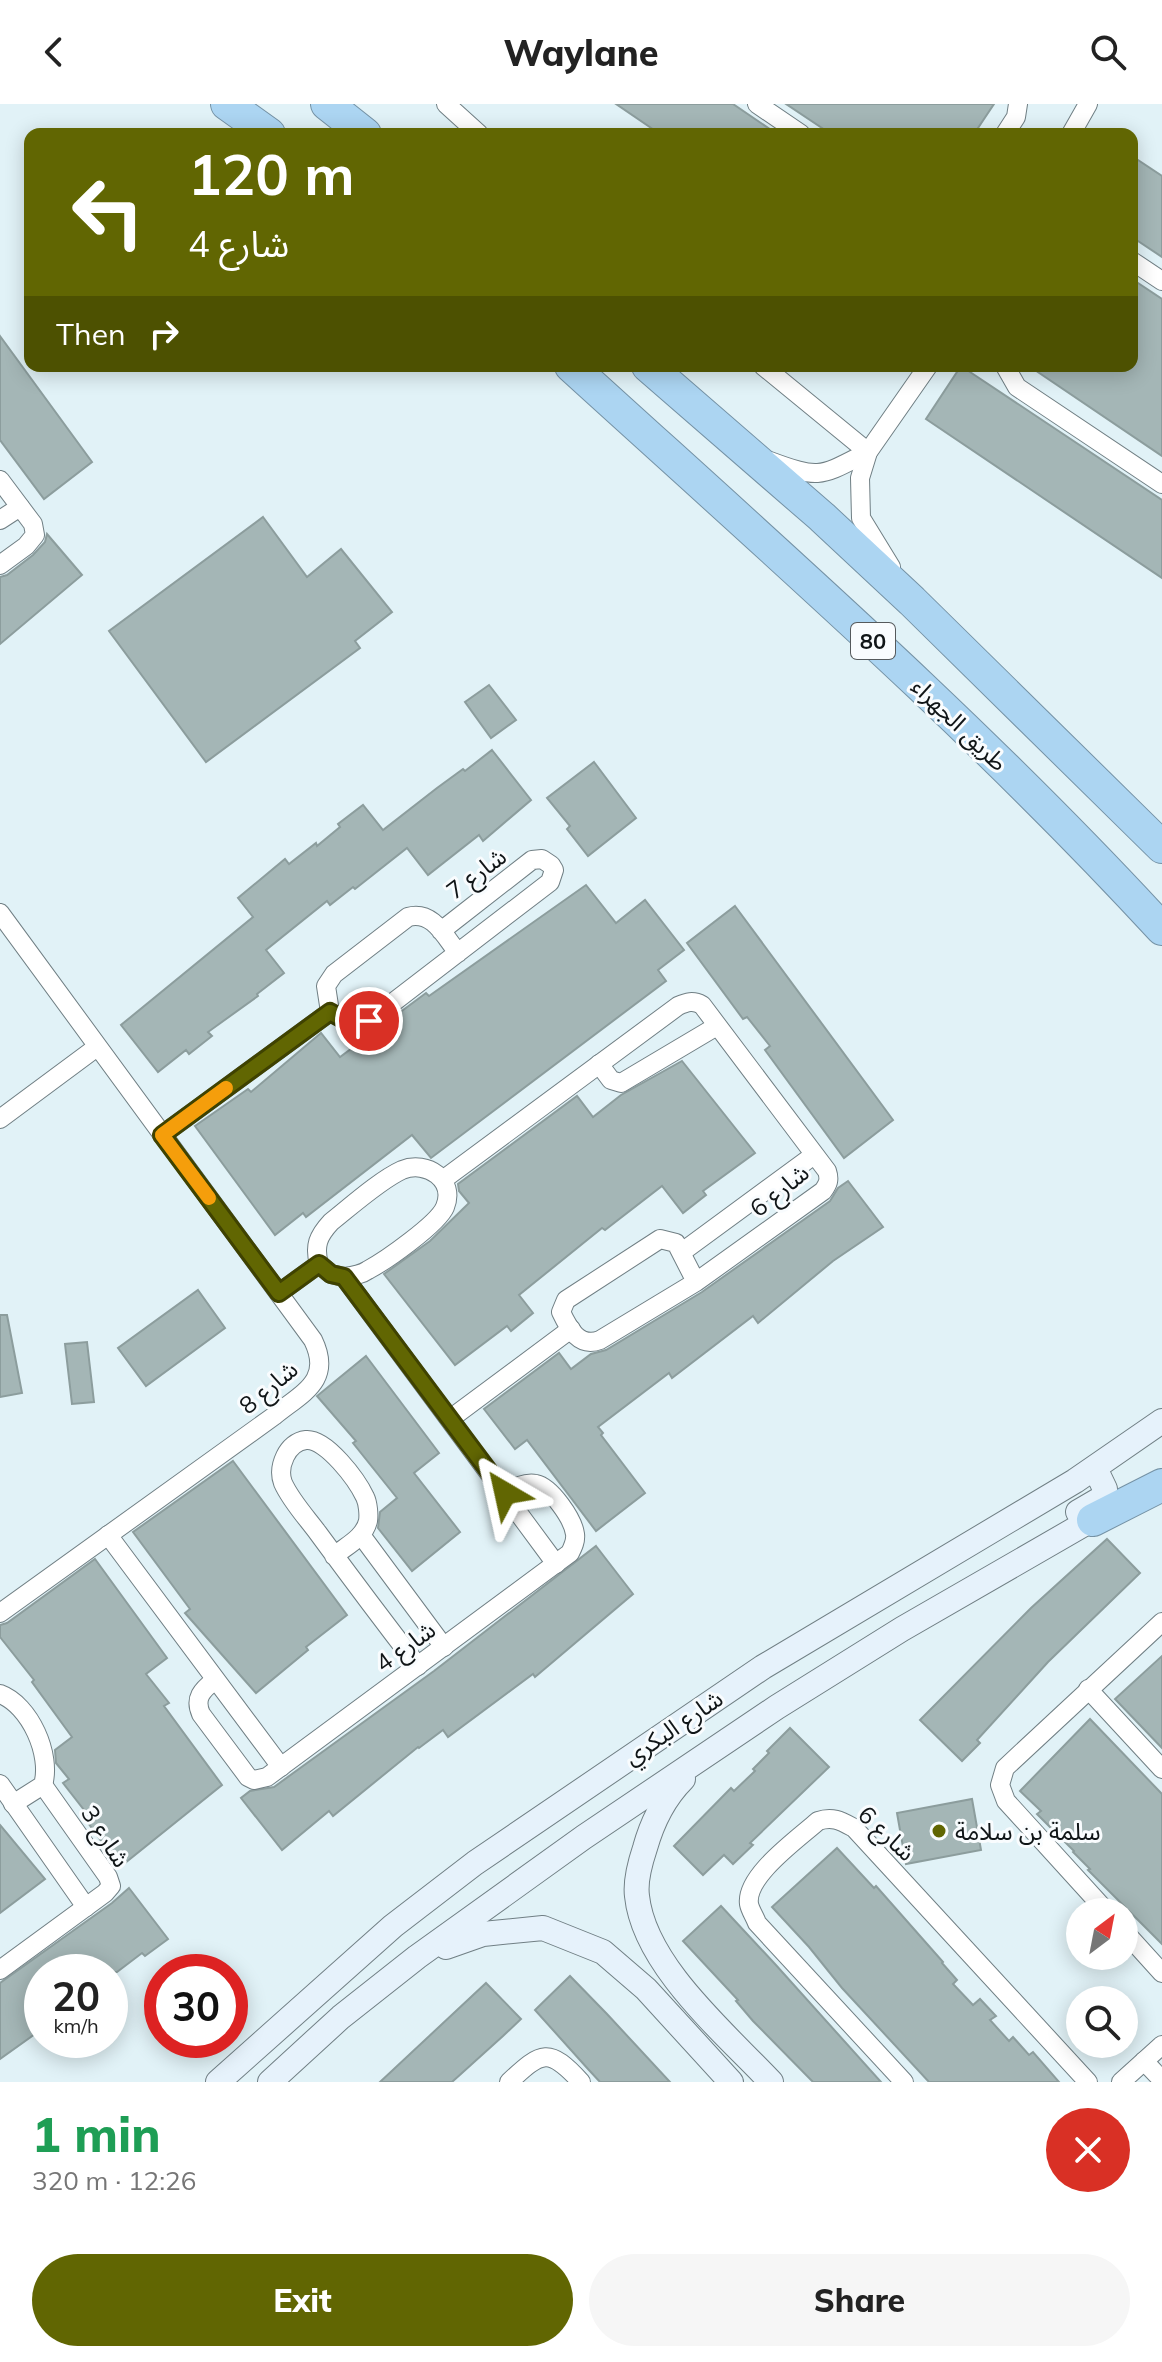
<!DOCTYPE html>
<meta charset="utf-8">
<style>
:root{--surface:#fff;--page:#f6f6f6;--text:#222;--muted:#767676;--accent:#616602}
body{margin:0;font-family:Mulish,"Noto Sans Arabic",sans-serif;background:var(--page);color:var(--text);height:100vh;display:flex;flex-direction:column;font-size:30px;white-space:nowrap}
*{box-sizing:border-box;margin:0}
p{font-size:26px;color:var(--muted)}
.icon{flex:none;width:44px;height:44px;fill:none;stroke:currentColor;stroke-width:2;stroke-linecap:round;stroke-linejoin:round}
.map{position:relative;height:1978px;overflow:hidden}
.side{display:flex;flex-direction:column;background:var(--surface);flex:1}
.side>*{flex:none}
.guide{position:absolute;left:24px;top:24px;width:1114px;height:244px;border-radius:16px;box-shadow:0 4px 20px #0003;background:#616602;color:#fff;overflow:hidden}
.needle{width:52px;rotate:32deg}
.controls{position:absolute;left:1066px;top:1794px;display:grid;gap:16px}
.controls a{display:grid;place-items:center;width:72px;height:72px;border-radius:50%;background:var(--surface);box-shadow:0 4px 20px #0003;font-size:40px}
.speed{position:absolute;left:24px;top:1850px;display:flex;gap:16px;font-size:40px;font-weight:700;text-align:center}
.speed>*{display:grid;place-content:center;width:104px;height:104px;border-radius:50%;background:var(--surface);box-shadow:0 4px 20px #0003;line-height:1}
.speed small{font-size:20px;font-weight:400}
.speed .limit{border:12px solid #d22;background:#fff;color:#111}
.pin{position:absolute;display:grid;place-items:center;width:68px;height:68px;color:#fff;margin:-34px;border:4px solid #fff;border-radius:50%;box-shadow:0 2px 8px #0007}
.me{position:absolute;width:88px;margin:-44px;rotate:324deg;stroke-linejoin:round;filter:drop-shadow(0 0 6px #0008)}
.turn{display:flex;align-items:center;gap:28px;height:168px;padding:0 32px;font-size:36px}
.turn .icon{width:104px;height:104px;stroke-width:2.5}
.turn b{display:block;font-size:56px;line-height:68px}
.then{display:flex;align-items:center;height:76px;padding:0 32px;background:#0003;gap:16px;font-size:30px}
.round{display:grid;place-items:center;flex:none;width:84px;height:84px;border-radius:42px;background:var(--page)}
.headline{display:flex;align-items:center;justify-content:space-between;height:136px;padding:0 32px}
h1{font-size:48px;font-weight:800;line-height:60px;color:#1e9e55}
.button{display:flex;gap:16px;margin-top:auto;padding:16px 32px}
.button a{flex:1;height:92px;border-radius:48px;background:var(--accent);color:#fff;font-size:32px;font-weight:800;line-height:92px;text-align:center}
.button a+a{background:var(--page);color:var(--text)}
header{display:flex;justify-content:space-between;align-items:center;height:104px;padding:0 32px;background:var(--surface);font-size:36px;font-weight:800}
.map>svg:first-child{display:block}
</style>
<header><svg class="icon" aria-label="back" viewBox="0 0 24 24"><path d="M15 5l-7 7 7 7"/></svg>Waylane<svg class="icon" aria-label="search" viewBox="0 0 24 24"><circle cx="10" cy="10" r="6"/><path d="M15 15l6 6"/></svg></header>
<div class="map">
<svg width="1162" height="1978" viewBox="0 0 1162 1978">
<rect width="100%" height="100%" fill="#e1f2f7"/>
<g fill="#a4b6b6" stroke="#8c9d9d" stroke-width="2">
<path d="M616 0H733L777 30H660Z"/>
<path d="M786 0H994L974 30H831Z"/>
<path d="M1132 52 1162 72V153L1132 133Z"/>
<path d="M1132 175 1162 195V352L1029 262H1132Z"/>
<path d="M0 232 92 358 44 395 0 336Z"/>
<path d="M961 262 1162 396V474L926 315Z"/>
<path d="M263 413 307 473 341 445 392 508 355 537 360 544 206 658 109 527Z"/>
<path d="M47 430 82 471 0 540V473L7 471 33 451 45 438Z"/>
<path d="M489 581 516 616 491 634 465 598Z"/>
<path d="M492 646 531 696 483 737 479 731 428 771 407 744 355 785 353 783 330 801 327 797 266 846 284 869 257 890 258 892 208 928 212 932 189 950 186 946 158 968 121 921 253 813 238 794 285 755 289 760 316 739 317 742 340 723 338 720 363 701 383 726 437 684 463 665 465 667Z"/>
<path d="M594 658 636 714 588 752 567 725 570 722 547 694Z"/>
<path d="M586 781 616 819 645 796 684 846 658 866 666 877 431 1054 412 1031 306 1113 303 1109 275 1131 195 1022 248 985 251 988 321 929 340 953 426 889 429 892Z"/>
<path d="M735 802 893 1016 844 1054 765 946 770 942 747 913 743 915 687 839Z"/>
<path d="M682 957 755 1049 703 1087 706 1091 683 1109 662 1082 605 1126 602 1124 519 1191 533 1209 511 1227 507 1222 455 1261 384 1170 430 1137 469 1099 459 1087 458 1080 577 992 593 1013 621 991Z"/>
<path d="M848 1077 883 1123 833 1157 758 1219 753 1212 672 1274 669 1269 598 1323 603 1329 601 1331 645 1389 596 1427 527 1336 515 1345 484 1305 559 1249 571 1265 591 1250 606 1246 702 1188 830 1097 838 1084Z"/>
<path d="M198 1186 225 1224 146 1282 118 1244Z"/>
<path d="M0 1211H7L22 1289 0 1293Z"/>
<path d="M87 1238 94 1298 72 1300 65 1240Z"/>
<path d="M366 1252 439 1349 414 1369 460 1428 412 1467 378 1424 380 1408 397 1394 353 1339 356 1337 317 1292Z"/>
<path d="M233 1357 347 1511 306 1543 308 1546 256 1589 185 1509 190 1505 133 1428Z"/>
<path d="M1107 1435 1140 1469 1048 1558 977 1636 980 1639 962 1657 920 1616 1031 1504Z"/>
<path d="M596 1442 633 1490 535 1573 533 1570 448 1633 443 1626 419 1644 418 1643 333 1712 329 1707 282 1746 241 1694 250 1687 274 1683 434 1567Z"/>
<path d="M95 1455 167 1554 146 1570 169 1599 164 1602 222 1681 120 1763 81 1709 84 1706 63 1679 69 1675 56 1659 55 1646 72 1633 32 1578 34 1576 0 1533V1521L7 1519Z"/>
<path d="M1162 1552V1644L1115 1595Z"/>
<path d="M1090 1615 1162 1690V1840L1088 1766 1090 1765 1073 1748 1074 1747 1037 1710 1041 1707 1020 1687Z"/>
<path d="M790 1624 829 1663 750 1739 753 1741 733 1760 724 1751 703 1771 674 1742 731 1684 734 1687 755 1667 753 1665 769 1649 767 1647Z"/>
<path d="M972 1695 981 1746 906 1760 897 1709Z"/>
<path d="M0 1721 45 1775 0 1809Z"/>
<path d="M837 1744 874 1784 876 1782 943 1858 942 1859 957 1876 953 1880 973 1901 980 1895 996 1912 990 1916 1009 1937 1013 1933 1029 1951 1033 1948 1059 1978H929L842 1884 809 1843 772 1803Z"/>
<path d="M129 1784 168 1835 145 1852 142 1849 117 1868H42V1925L0 1955V1879L112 1799Z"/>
<path d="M721 1802 775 1860 881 1978H813L753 1917 736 1897 738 1896 683 1837Z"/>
<path d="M570 1872 607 1910 670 1978H600L588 1965 535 1906Z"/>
<path d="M486 1879 521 1915 503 1932 452 1978H380Z"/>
</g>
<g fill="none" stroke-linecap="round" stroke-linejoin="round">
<defs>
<g id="street">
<path d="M446 0 479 30"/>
<path d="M757 0 801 30"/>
<path d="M1005 30 1016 13 1018 0"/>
<path d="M1071 30 1088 0"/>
<path d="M1132 157 1162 177"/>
<path d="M763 262 868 348"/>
<path d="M1005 262 1017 283 1162 380"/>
<path d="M770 357C821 376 821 372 868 348"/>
<path d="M0 376 33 420 35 431 26 442 0 461"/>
<path d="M0 416 20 403"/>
<path d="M891 463 861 414 860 374 868 348 928 262"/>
<path d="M0 809 313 1236C333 1277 302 1289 274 1312L0 1509"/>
<path d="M441 827 532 756 542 755 551 761 554 766 550 778 369 917 352 920 330 908 326 882 334 870 408 813C433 806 445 833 458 849"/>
<path d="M599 960 611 976 621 979 717 922"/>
<path d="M0 1015 97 943"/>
<path d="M162 1031 330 908"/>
<path d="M444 1075 678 902C687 898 693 896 702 901L827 1067C830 1076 828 1080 823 1087L696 1178 600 1236C579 1244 569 1225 561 1208L566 1196 660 1135 676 1139 696 1178"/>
<path d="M682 1148 814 1051"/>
<path d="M319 1160 331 1170 344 1173 556 1460"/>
<path d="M319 1160C314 1142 318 1132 331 1118 350 1103 380 1076 402 1066 427 1056 456 1076 445 1103 438 1120 385 1157 368 1166 361 1171 352 1172 344 1173"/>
<path d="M279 1189 319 1160"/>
<path d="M450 1315 571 1225"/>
<path d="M108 1431 281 1663"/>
<path d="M361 1431 444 1543"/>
<path d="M334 1452C346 1442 364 1434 368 1417 369 1411 368 1399 365 1393 357 1376 326 1334 306 1336 287 1338 277 1363 283 1379 291 1397 307 1414 318 1429 351 1474 384 1518 418 1562"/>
<path d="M215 1576C202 1586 194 1594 201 1610L248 1673 254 1676 267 1673 570 1449C573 1443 576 1437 575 1430 573 1415 551 1383 536 1380 524 1378 514 1384 505 1389"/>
<path d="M1088 1585 1162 1665"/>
<path d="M0 1590C30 1601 52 1651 43 1681L13 1700"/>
<path d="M0 1680 86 1803"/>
<path d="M1107 1808 1006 1697 1000 1681 1005 1664 1162 1518"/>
<path d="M1124 1827 1162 1869"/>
<path d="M0 1866 105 1789 111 1782 108 1773 43 1681"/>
<path d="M1144 1957 1162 1976"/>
<path d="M509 1978C542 1947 549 1943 581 1978"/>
<path d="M904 1978 757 1819C755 1813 750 1806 749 1800 745 1772 798 1735 818 1717 833 1712 841 1717 854 1724L1088 1978"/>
<path d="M1121 1978 1162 1941"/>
</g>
<g id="secondary">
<path d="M1078 1408 1102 1394 1105 1385 1095 1364"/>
<path d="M683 1675C664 1694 652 1719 645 1744 640 1759 635 1777 637 1792 644 1861 725 1929 771 1978"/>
<path d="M446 1843 483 1830 543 1824 603 1848 646 1885 731 1978"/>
<path d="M218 1978 393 1822 475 1759 763 1563 1075 1377 1162 1317"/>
<path d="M270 1978 341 1913 417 1853 584 1733 777 1603 902 1525 1105 1408"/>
</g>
<g id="highway">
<path d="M227 0 269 30"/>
<path d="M327 0 365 30"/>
<path d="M571 262C772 445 978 625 1162 825"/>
<path d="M648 262 822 413 912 497 1162 743"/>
<path d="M1093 1416 1162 1381"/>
</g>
</defs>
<use href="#street" stroke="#707f84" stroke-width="20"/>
<use href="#secondary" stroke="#707f84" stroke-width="26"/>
<use href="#highway" stroke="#7592a5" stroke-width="34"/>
<use href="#street" stroke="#fff" stroke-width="18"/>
<use href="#secondary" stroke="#e6f2fb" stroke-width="24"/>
<use href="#highway" stroke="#acd5f2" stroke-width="32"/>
</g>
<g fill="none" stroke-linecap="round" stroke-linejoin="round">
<defs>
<path id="route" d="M369 917 352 920 330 908 162 1031 279 1189 319 1160 331 1170 344 1173 505 1389"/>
</defs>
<use href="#route" stroke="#3f4201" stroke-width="20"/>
<use href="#route" stroke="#616602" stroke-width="14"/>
<path stroke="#f59e0b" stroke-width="14" d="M209 1094 162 1031 226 984"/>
</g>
<circle fill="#616602" stroke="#f9fcfe" stroke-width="3" cx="939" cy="1727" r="8"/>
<g text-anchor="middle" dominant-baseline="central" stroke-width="6" stroke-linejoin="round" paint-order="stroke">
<rect fill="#f9fcfe" stroke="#565a5c" stroke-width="2" x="851" y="519" width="44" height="36" rx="6"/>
<g font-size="22" font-weight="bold" fill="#101517">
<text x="873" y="537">80</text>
</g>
<g font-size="24" fill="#101517" stroke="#f9fcfe">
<text transform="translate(960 620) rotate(44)">طريق الجهراء</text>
<text transform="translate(476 769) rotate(-37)">شارع 7</text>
<text transform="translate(779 1086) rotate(-39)">شارع 6</text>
<text transform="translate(268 1283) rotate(-40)">شارع 8</text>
<text transform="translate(405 1542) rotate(-36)">شارع 4</text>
<text transform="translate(673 1623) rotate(-34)">شارع البكري</text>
<text transform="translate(887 1729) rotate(43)">شارع 6</text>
<text transform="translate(106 1732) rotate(57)">شارع 3</text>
</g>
<g font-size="24" fill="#101517" stroke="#f9fcfe" text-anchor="start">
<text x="955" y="1727">سلمة بن سلامة</text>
</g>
</g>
</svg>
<div class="controls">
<a><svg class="needle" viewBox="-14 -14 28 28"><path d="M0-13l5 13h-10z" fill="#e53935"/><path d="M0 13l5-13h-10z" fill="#767676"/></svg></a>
<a><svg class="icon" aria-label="search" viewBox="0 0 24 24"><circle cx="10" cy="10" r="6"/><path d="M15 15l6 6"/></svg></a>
</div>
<div class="speed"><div>20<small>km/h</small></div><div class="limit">30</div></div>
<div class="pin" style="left:369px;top:917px;background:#d93025"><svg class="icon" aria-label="arrive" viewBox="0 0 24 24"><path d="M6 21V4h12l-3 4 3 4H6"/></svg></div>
<svg class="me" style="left:505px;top:1389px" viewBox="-20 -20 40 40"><path d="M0-17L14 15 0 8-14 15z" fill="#616602" stroke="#fff" stroke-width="4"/></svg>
<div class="guide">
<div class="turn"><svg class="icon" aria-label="left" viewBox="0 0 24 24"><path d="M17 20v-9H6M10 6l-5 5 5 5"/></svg><div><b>120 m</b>شارع 4</div></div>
<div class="then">Then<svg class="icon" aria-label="right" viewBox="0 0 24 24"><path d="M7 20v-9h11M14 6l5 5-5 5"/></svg></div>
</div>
</div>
<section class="side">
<div class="headline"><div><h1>1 min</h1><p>320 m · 12:26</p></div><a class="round" style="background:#d93025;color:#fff"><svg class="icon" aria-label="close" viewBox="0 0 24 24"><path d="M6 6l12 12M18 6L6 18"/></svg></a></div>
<div class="button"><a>Exit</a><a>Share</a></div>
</section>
